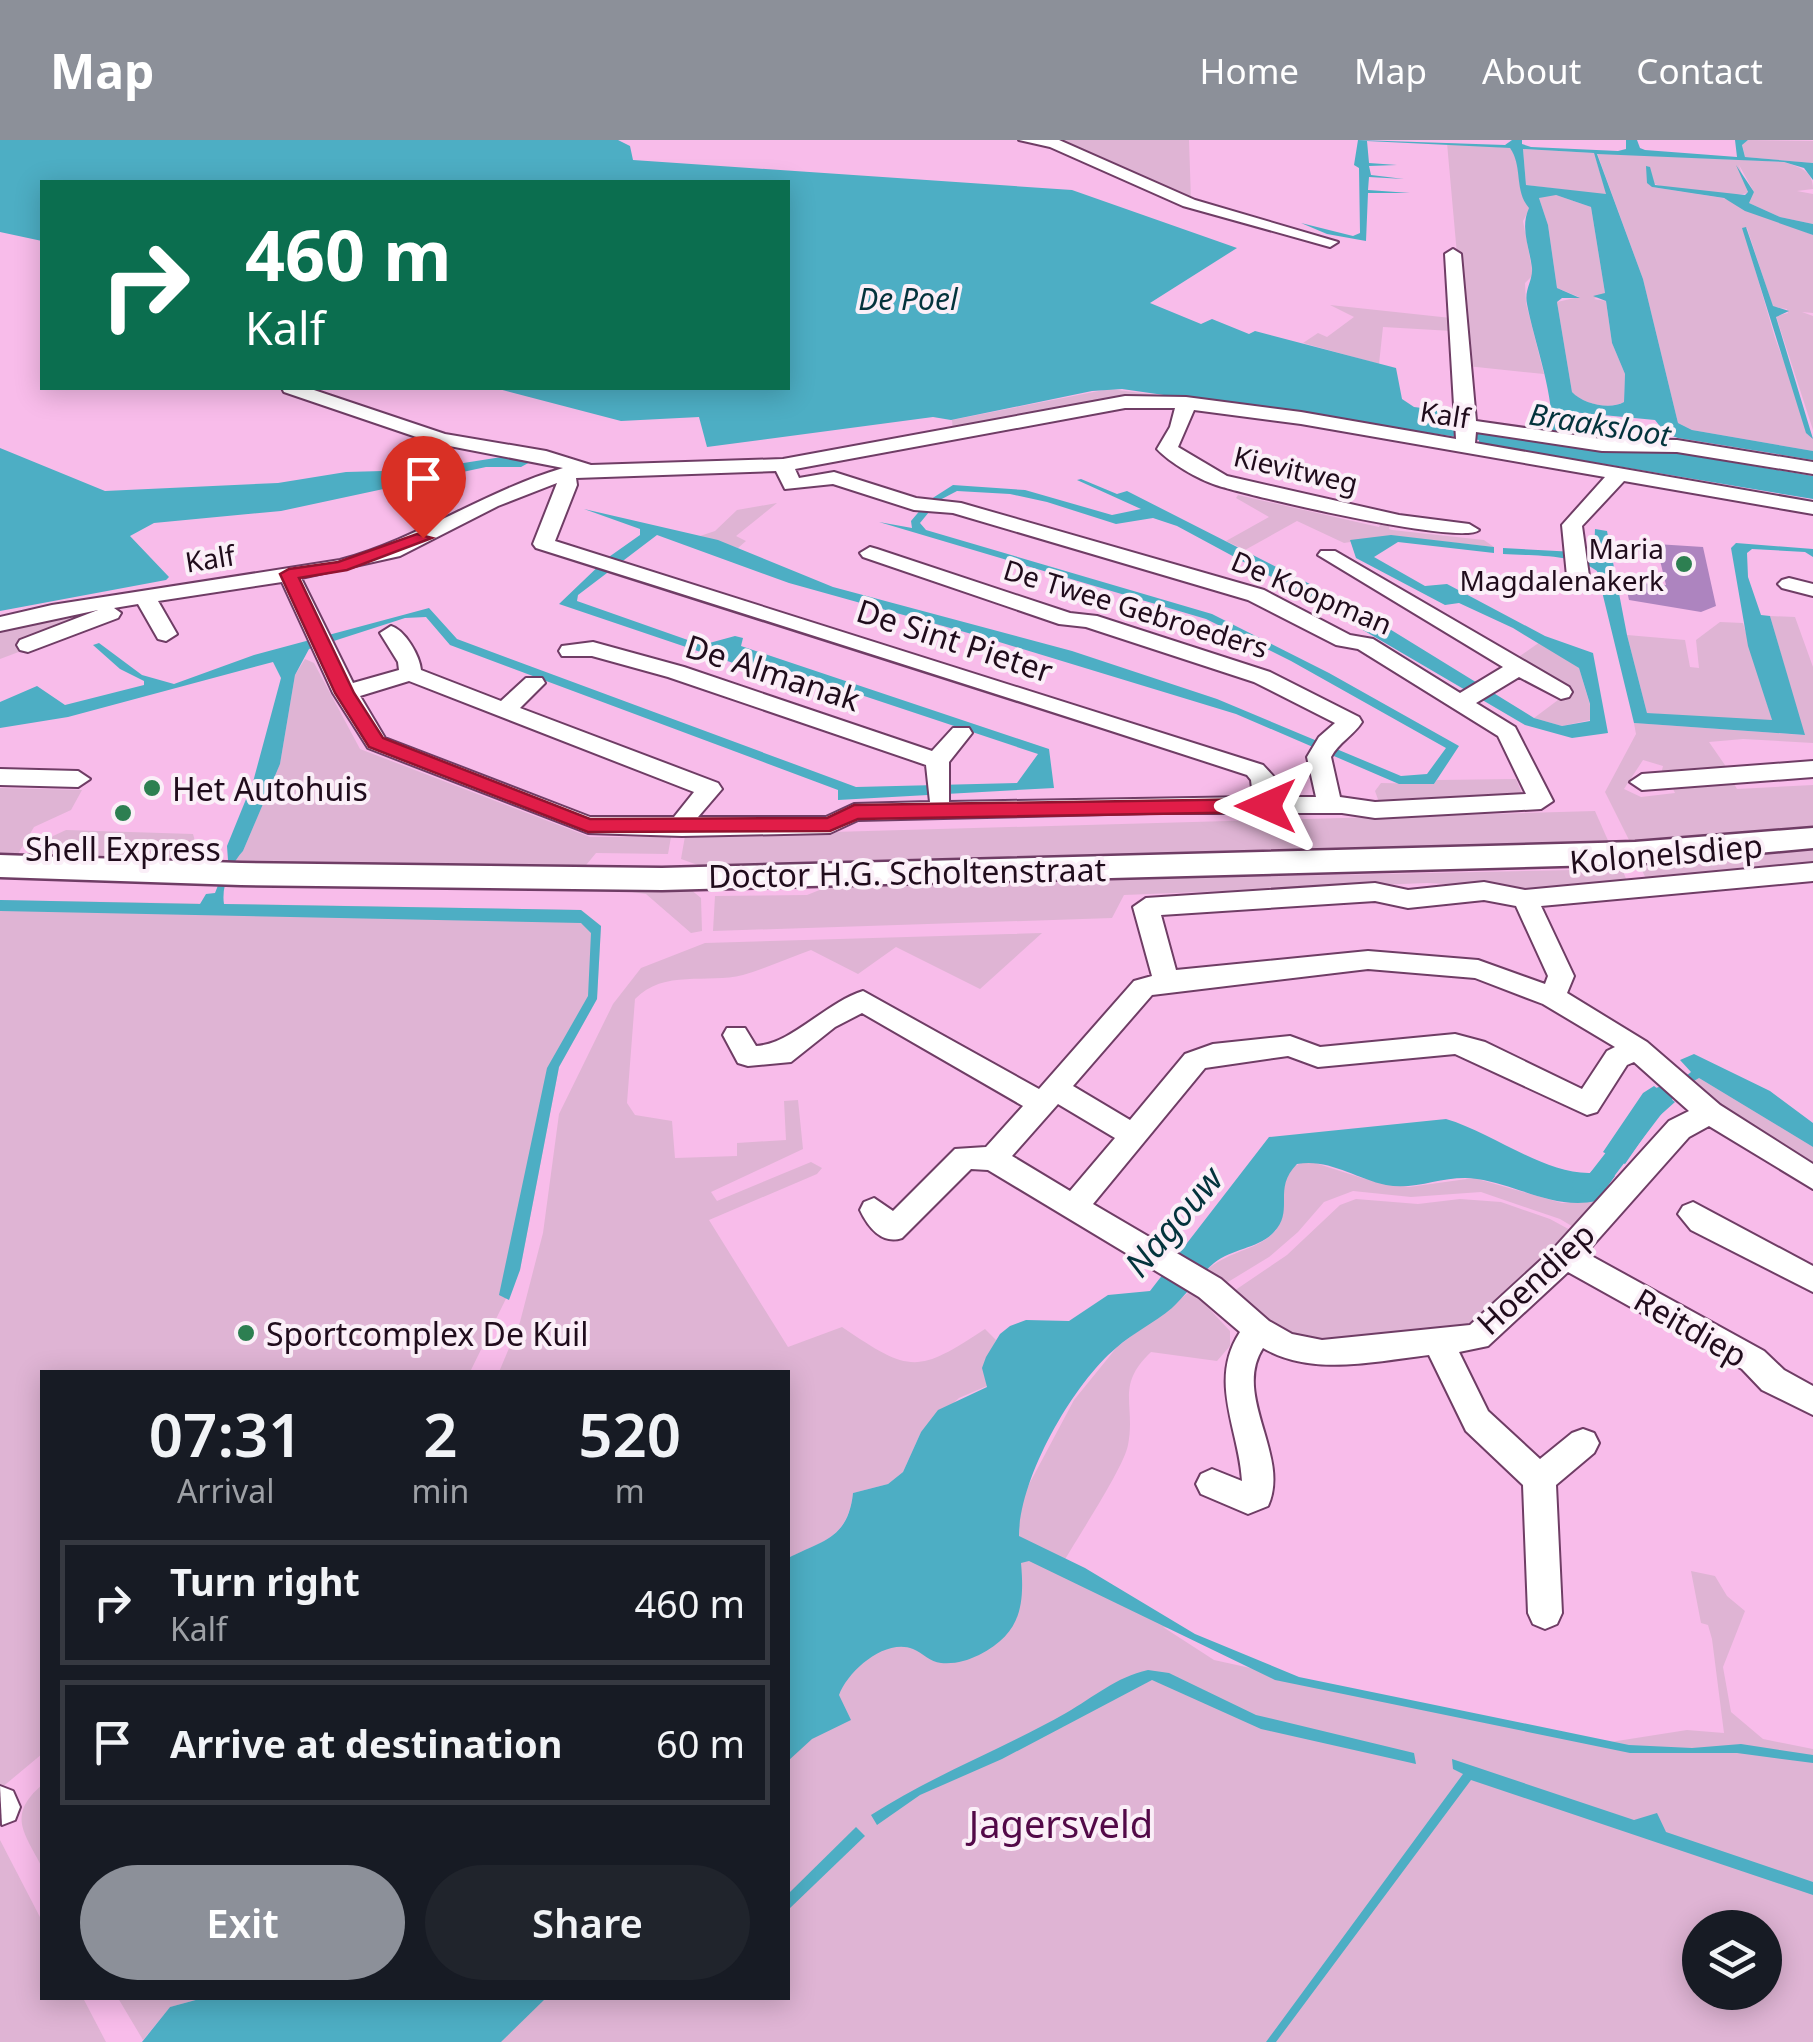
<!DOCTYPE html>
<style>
:root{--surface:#171b24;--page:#20242c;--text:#f1f3f6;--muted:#9ea1a6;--line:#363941;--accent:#8c9099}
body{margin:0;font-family:"Noto Sans",sans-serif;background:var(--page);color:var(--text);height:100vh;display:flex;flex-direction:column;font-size:38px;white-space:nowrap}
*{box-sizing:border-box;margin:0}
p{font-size:32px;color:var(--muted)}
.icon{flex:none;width:55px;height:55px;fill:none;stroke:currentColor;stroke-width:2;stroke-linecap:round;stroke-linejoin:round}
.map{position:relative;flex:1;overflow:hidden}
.panel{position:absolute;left:40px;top:1230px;width:750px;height:630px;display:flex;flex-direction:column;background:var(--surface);border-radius:0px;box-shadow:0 5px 25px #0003}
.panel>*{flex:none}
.guide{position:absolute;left:40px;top:40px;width:750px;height:210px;border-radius:0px;box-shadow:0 5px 25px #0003;background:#0b6e4f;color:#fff;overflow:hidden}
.controls{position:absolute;left:1682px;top:1770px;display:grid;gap:20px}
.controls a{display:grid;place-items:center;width:100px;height:100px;border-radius:50%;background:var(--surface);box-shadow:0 5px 25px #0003;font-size:50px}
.pin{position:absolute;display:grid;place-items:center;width:85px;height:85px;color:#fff;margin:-102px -42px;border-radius:50% 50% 50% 0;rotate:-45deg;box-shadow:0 0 10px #0007}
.pin .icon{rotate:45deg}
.me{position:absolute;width:110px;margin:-55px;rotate:270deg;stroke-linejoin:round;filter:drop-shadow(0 0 8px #0008)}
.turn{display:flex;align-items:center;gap:35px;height:210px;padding:0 40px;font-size:45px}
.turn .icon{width:130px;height:130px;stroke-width:2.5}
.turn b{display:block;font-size:70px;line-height:85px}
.eta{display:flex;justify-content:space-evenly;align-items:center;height:170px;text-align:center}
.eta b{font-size:60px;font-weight:600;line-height:70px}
.button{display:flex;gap:20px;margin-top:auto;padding:20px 40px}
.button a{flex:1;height:115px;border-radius:60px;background:var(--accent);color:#fff;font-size:40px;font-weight:600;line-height:115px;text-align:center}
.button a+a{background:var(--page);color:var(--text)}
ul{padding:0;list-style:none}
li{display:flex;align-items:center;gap:30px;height:125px;margin:0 20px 15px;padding:0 20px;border:5px solid var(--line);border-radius:0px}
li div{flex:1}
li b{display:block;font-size:38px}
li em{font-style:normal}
header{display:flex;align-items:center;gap:60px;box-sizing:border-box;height:140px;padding:0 50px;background:var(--accent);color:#fff}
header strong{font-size:48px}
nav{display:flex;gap:55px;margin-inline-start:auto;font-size:35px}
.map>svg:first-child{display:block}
</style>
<header>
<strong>Map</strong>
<nav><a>Home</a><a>Map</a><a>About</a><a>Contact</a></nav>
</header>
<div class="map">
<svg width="1813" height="1902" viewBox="0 0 1813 1902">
<rect width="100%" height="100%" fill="#f8bcea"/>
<g fill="#dfb4d4" fill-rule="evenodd">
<path d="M1053 0H1189L1191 61 1069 4Z"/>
<path d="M1748 0 1813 1V23L1745 17 1742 4Z"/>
<path d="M1447 3 1510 8C1524 26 1514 51 1530 68L1523 81 1532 129V136L1525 143 1526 163 1544 234 1467 226Z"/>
<path d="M1523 9 1594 13 1607 55 1526 45Z"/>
<path d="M1597 13 1784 22C1799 27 1813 30 1813 49L1797 51 1813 54V84L1780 77 1749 63 1747 60 1754 52 1739 25 1748 53C1723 59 1677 53 1652 43V47L1723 58 1813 95V173L1802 172 1813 176V290L1776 176 1788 173 1787 169 1773 167 1747 88H1743L1775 198 1813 299V311L1692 290 1678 283 1643 139Z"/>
<path d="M1544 55H1556L1591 67 1605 153 1594 159 1606 161 1612 203 1625 234 1624 262C1609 270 1583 264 1572 252L1557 162 1579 157 1557 148 1548 85 1539 58Z"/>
<path d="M1330 165 1451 178 1452 191 1383 187 1379 224 1303 203 1318 193 1327 197 1354 177Z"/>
<path d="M1109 249 1192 259 953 292 952 280Z"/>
<path d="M1238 355 1379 387 1382 381 1390 383 1389 389 1392 390 1484 400 1494 407 1391 396 1344 403 1297 381 1245 410 1226 401 1269 377 1236 358Z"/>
<path d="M777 363 736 396 746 401 738 408 700 396 715 391 737 370Z"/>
<path d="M103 469 18 503 24 510 0 519V491Z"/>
<path d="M1770 476 1795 477 1813 527V603L1743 599 1709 602 1727 628 1661 634 1663 626 1643 620 1624 649 1641 657 1675 653 1672 647 1733 642 1737 649 1813 645V689L1631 704 1605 652 1636 594 1634 583 1804 595Z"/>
<path d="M1720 482 1743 483 1772 580 1764 583 1647 573 1627 495 1685 500 1690 527 1699 528 1696 500Z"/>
<path d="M1540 502 1579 528 1590 565V580L1562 586 1534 578 1562 557 1568 558 1513 521Z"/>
<path d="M305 519 314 523 360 609 590 697H671L668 714 596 713 582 730 248 727 235 720 243 711 280 624 295 535Z"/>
<path d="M1516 639 1524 658 1380 665 1375 651 1381 643 1434 644 1437 640Z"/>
<path d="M0 648 82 650 71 670 34 687 18 714 9 720H0Z"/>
<path d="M1595 671 1610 705 709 729 681 719 685 696Z"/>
<path d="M66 690 193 694 196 705 182 723 43 719 41 715 53 696Z"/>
<path d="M1813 705V723L1646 739 1641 728Z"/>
<path d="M1622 729 1627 741 1534 749 1427 743 1124 755 1112 778 713 791 715 756 807 755 832 745Z"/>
<path d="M690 749 701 758 702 791 691 793 646 754 625 751Z"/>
<path d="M0 760 581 770 601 786 597 859 559 927 520 1130 470 1232H42V1614L0 1649Z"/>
<path d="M1042 793 980 849 896 807 858 834 811 810C789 818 766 828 743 835 707 844 664 829 635 859L627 963 635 975 672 981 675 1018 737 1016V1003L786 1000 784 961 798 960 803 1009 711 1052 717 1061 811 1022 822 1028 817 1034 709 1080 788 1207 842 1187C910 1233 917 1234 985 1189L996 1200 983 1228 987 1246 959 1258 921 1292 903 1332 888 1344 853 1353C847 1399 824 1400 788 1418V1232H499L520 1182 543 1093 559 974 613 864 641 828 705 803Z"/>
<path d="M1685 937 1699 938 1813 1007V1034L1740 986Z"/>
<path d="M1309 1021 1362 1038 1409 1047 1474 1038 1562 1063 1597 1061 1575 1088 1560 1079 1481 1052 1411 1057 1353 1051 1324 1062 1298 1092 1269 1117 1228 1142 1213 1144 1203 1134C1225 1110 1258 1112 1276 1090 1295 1066 1267 1029 1309 1021Z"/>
<path d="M1356 1059 1418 1064 1460 1059 1501 1062 1550 1079 1572 1091 1468 1188 1308 1204 1283 1195 1231 1153 1287 1115 1340 1065Z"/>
<path d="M1188 1153 1201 1160 1230 1191V1206L1217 1221 1151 1212C1115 1246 1136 1264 1128 1305 1124 1327 1078 1397 1064 1421L1185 1491 1163 1487 1214 1520 1598 1604 1687 1590 1724 1593 1712 1499 1708 1485 1701 1483 1691 1431 1715 1436 1727 1456 1745 1471 1723 1527 1731 1572 1763 1599 1813 1609V1902H450L494 1858H788V1589L815 1560 1019 1396V1372L1026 1350 1074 1260 1117 1207ZM1700 1788H1765V1852H1700Z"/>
<path d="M42 1645V1727C24 1692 7 1675 42 1645Z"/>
<path d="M0 1700 42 1781V1858H83L106 1902H0Z"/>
<path d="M118 1858H203L170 1867 143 1900Z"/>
</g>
<g fill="#4daec4" fill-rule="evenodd">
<path d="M0 0H618L630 6 633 20 1072 50 1237 108 1150 163 1201 184 1212 179 1249 194 1255 191 1396 228 1402 259 1414 267 1461 273 1474 293 1481 290 1551 303C1557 260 1535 206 1527 164 1524 149 1533 141 1532 128 1529 105 1520 88 1529 68 1514 51 1523 26 1510 8L1367 1 1369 23 1397 25 1369 26 1371 35 1404 39 1369 37 1368 50 1410 53H1368L1366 101 1327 94 1301 83 1353 96 1360 93 1359 28 1354 25 1358 0 1505 5 1512 0H1522V4L1531 7 1618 11 1626 9V0H1637L1640 8 1645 10 1737 17 1735 0H1748L1742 5 1745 17 1813 23V40L1804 28 1784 22 1597 14 1643 139 1678 283 1692 290 1813 311V320L1678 298 1666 294 1655 280 1561 271 1558 303 1683 314 1813 336V359L1479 303V300L1122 249 1092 251 951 280 933 277 707 307 699 277 621 281 495 248H788V42H42V101L0 92ZM1523 9 1594 13 1606 54 1526 45ZM1556 55 1591 67 1605 153 1593 156 1606 161 1612 203 1625 234 1624 262C1610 270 1583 264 1572 252L1557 162 1562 158H1580L1557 148 1548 85 1539 58Z"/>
<path d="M1736 25 1754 52 1749 63 1780 77 1813 84V95L1745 71 1724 58 1652 47 1647 43 1646 26 1650 27 1655 45 1745 55 1748 52Z"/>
<path d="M1746 87 1773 166 1789 171 1776 177 1813 299 1806 293 1742 88Z"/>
<path d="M0 308 105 351 278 343 346 332 419 330 508 316 532 321 521 327H486L281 371 154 383 130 396 169 437 166 440 0 471Z"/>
<path d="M1081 339 1117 354 1127 351 1349 464 1534 578 1562 586 1590 581V564L1579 528 1513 488 1459 463 1445 465 1356 418 1350 400 1391 395 1494 407V413L1398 402 1374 417 1425 446 1447 444 1545 496 1593 513 1608 593 1572 598 1525 585 1281 442 1177 386 1153 378 1116 384 1047 362 1010 354 957 351 938 361 920 383 926 390 1212 474 1329 533 1459 606 1434 644H1399L1236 574 986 498 789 443 657 395 578 455 577 461 702 505 735 496 743 498 741 506 1049 609 1054 648 838 660V650L450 505 426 477 405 478 309 509 295 535 280 624 243 711C231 724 221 746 224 764L581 770 601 786 597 859 559 927 520 1130 509 1160 499 1155 547 928 588 856 591 793 581 783 0 771V760L200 764 206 754 215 753 228 720 227 706 253 642 281 538 273 522 68 577 0 588V562L37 546 65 565 144 545V541L120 529 93 505 99 503 142 535 174 544 254 515 429 468 457 499 856 647 1017 643 1038 614 765 523 748 528 559 464 606 419 640 395V389L584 369 718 400 833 447 1072 511 1217 559 1401 636 1427 634 1446 608 1291 521 1206 479 879 382 912 388 911 381 928 361 953 345 1025 350 1112 375 1141 369 1077 340Z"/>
<path d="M1595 389 1607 391 1627 495 1647 573 1772 580 1748 506 1731 408 1736 403 1813 409V417L1805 412 1752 409 1747 413 1748 437 1761 475 1770 476 1805 595 1634 583 1597 431C1575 413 1531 416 1503 414V408L1594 413Z"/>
<path d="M1694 914 1770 951 1813 983V1007L1699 938 1692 942 1685 937 1691 932 1680 920Z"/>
<path d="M1654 946 1675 962 1656 979 1625 1024 1603 1012 1643 953Z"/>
<path d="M1446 979C1491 992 1544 1034 1590 1033L1599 1024 1615 1036 1597 1061C1553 1070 1519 1045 1477 1039 1446 1034 1417 1051 1386 1045 1355 1038 1328 1018 1297 1024 1272 1049 1295 1070 1274 1092 1258 1109 1233 1108 1214 1123 1199 1136 1187 1154 1172 1168 1154 1183 1133 1193 1116 1208 1072 1245 1019 1339 1019 1396L1085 1428 1195 1494 1299 1537 1629 1605 1692 1608 1741 1604 1813 1615V1623L1737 1613H1630L1275 1540 1029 1421 1021 1423C1025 1467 1020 1494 979 1515 966 1521 956 1524 941 1523 930 1522 923 1513 913 1509 885 1498 848 1531 839 1555L851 1580 812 1599 788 1621V1418C823 1400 848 1399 853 1353L888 1344 903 1332 921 1292 938 1270 987 1247 982 1228 986 1217 1000 1194 1010 1186 1026 1180 1069 1181 1108 1155 1150 1151 1269 997Z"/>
<path d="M1148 1530 1169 1533 1256 1575 1414 1613 1416 1624 1261 1589 1152 1540 1002 1619 920 1655 877 1685 871 1675C935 1634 1001 1610 1066 1573 1094 1557 1116 1537 1148 1530Z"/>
<path d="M1452 1619 1634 1680 1657 1673 1666 1692 1813 1742V1755L1471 1640 1276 1902H1266L1463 1634 1453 1629Z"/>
<path d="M856 1687 865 1696 788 1770V1754Z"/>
<path d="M203 1858H546L501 1902H142L170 1867Z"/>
</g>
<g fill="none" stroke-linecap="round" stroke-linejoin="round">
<path fill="#4daec4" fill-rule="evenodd" d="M1664 945 1672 948 1675 954 1672 960 1606 1047 1583 1054 1575 1052 1571 1045 1575 1038 1590 1033 1656 948Z"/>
</g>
<path fill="#ad84bf" d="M1656 404 1703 407 1716 466 1701 472 1629 460 1625 442 1666 445Z"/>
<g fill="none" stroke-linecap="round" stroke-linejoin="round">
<defs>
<g id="minor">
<path d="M1019 0H1059L1195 60 1338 102 1330 107 1183 66 1050 7Z"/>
<path d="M1453 109 1461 114 1476 281 1602 299 1677 300 1813 322V334L1677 312 1602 311 1476 292 1475 303 1813 362V374L1624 341 1582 386 1589 436 1578 442 1567 436 1562 385 1605 337 1301 284 1194 270 1178 307 1227 336 1399 375 1469 384 1479 390C1462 406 1249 356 1216 345 1198 339 1170 323 1157 309L1170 287 1175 268H1125L795 329 799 338 834 332 916 358 961 363 1264 450 1350 495 1373 499 1460 553 1503 527 1318 415 1321 411H1335L1569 547 1572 552 1569 557 1561 559 1519 537 1476 563 1515 587 1553 661 1541 669 1375 678 1342 673H1149L858 680 830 693 682 696 588 693 368 608 333 553 282 442 158 461 177 494 166 501 158 499 138 464 114 468 121 473 118 478 28 512 20 510 17 505 20 500 98 470 0 491V477L52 465 340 420C418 399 485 351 563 328L434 303 284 252 282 248H308L445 294 546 311 591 325 783 319 1125 256 1186 257 1301 272 1456 299 1445 114ZM776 331 785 349 833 344 914 370 953 373 1248 460 1336 505 1358 509 1498 596 1526 654 1375 662 1340 657 1331 617C1339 602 1353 596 1362 582L1359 577 1270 532 1097 476 1070 473 877 409 870 407 860 413 863 417 1059 484 1086 487 1254 542 1335 583 1319 597 1307 617 1316 657H1277L1275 638 1263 625 555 401 577 345 576 338ZM557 343 533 404 536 408C772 482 1010 558 1247 635L1251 640 1253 657 949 662V622L972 593 969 588H953L932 611 684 527 593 502 562 506 559 511 562 516H592L668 537 926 625 930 662 854 664 826 677H698L722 649 718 643 520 568 545 543 542 538H526L501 561 421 530C420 516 405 490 391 486L380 493 398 522 399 530 353 543 301 438 400 416 498 366ZM409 541 694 652 674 677H590L385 598 360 556Z"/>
<path d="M1789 438 1813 444V456L1782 448 1778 444 1782 440Z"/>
<path d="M1813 621V637L1642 650 1630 642 1642 634Z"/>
<path d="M0 629 78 631 90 639 78 647 0 645Z"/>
<path d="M1813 723V741L1541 766 1574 836 1567 853 1647 902 1720 965 1813 1024V1049L1709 986 1689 997 1586 1113 1764 1211 1784 1230 1813 1246V1275L1762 1250 1742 1229 1568 1132 1488 1206 1459 1212 1488 1271 1540 1319 1572 1293 1583 1289 1594 1293 1599 1303 1594 1313 1556 1345 1562 1473 1557 1484 1545 1489 1533 1484 1528 1473 1523 1345 1466 1291 1429 1215C1375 1221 1313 1237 1263 1208 1232 1256 1291 1316 1268 1366L1248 1374 1201 1354 1196 1344 1201 1334 1212 1329 1242 1341C1239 1289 1208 1241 1240 1192L1199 1157 988 1030 971 1029 902 1098C882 1105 868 1087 860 1070L864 1062 874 1058 893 1071 955 1009 986 1007 1023 966 862 873 835 887 791 922 748 926 738 923 723 895 727 888H745L756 906C792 904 825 863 863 851L1039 949 1134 841 1152 836 1133 767 1146 758 1375 743 1408 750 1484 742 1525 750ZM1484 760 1516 766 1548 836 1545 844 1478 820 1368 811 1176 830 1161 775 1375 761 1408 768ZM1368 829 1475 838 1543 864 1615 907 1607 911 1582 949 1485 902 1455 894 1320 907 1290 896 1213 904 1185 914 1130 980 1073 946 1152 855ZM1455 914 1587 975 1597 972 1627 925 1634 922 1689 971 1669 981 1555 1107 1470 1185 1322 1200 1292 1194 1269 1181 1221 1139 1093 1064 1205 928 1288 916 1318 927ZM1058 964 1115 998 1070 1051 1012 1016Z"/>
<path d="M1693 1062 1813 1126V1152L1691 1090 1678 1074 1683 1066Z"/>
<path d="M0 1646 13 1651 20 1667 15 1680 2 1685Z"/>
</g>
<path id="major" d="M1813 688V708L1635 724 662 750 241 745 0 737V715L241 723 662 728 1635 702Z"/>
</defs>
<use href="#minor" stroke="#6f3d65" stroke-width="4"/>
<use href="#major" stroke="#6f3d65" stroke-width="5"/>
<use href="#minor" fill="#fff" fill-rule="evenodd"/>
<use href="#major" fill="#fff" fill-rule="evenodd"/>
</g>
<path fill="#e11d48" stroke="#92132f" stroke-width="2.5" d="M417 394 432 398 347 430 299 438 354 553 383 598 590 679 827 678 854 665 1266 659 1276 666 1266 672 858 679 830 691 588 692 369 607 335 553 280 434 289 429 338 422Z"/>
<g fill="#2d7f51" stroke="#fbeff8" stroke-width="4">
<circle cx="1684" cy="424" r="10"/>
<circle cx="152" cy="648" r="10"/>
<circle cx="123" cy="673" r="10"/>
<circle cx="246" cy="1193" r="10"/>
</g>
<g text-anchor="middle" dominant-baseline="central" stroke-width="8" stroke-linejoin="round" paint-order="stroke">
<g font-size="28" fill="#200c1c" stroke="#fbeff8">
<text transform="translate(1445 274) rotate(9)">Kalf</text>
<text transform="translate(1296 329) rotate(13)">Kievitweg</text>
<text transform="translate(210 418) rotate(-9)">Kalf</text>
<text transform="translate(1312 452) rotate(23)">De Koopman</text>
<text transform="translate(1136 468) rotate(17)">De Twee Gebroeders</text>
</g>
<g font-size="28" fill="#200c1c" stroke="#fbeff8" text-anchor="end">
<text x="1664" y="408">Maria<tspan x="1664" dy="32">Magdalenakerk</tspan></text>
</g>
<g font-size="30" font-style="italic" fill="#03333c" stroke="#fbeff8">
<text x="908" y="158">De Poel</text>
<text transform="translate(1600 284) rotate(9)">Braaksloot</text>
</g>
<g font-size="32" fill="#200c1c" stroke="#fbeff8">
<text transform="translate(955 500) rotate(18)">De Sint Pieter</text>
<text transform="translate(773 532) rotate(18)">De Almanak</text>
<text transform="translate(1666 713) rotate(-5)">Kolonelsdiep</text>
<text transform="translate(907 732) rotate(-1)">Doctor H.G. Scholtenstraat</text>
<text transform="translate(1535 1138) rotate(-43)">Hoendiep</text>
<text transform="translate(1691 1187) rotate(30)">Reitdiep</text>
</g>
<g font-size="32" fill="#200c1c" stroke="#fbeff8" text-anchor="start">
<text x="172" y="648">Het Autohuis</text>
<text x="123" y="708" text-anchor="middle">Shell Express</text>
<text x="266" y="1193">Sportcomplex De Kuil</text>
</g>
<g font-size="35" font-style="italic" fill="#03333c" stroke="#fbeff8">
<text transform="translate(1173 1081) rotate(-50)">Nagouw</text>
</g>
<g font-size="38" fill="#530948" stroke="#fbeff8">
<text x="1061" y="1683">Jagersveld</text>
</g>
</g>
</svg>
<div class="controls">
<a><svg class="icon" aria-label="layers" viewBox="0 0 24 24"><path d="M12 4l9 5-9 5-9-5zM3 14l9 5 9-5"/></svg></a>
</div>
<div class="pin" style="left:423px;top:398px;background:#d93025"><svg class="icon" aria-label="arrive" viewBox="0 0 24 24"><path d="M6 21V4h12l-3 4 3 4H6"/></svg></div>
<svg class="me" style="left:1266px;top:666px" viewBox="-20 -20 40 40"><path d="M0-17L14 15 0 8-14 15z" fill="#e11d48" stroke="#fff" stroke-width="4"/></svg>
<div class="guide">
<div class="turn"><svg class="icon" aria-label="right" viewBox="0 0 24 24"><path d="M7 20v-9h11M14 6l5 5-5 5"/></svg><div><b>460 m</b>Kalf</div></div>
</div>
<section class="panel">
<div class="eta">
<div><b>07:31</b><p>Arrival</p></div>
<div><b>2</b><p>min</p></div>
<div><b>520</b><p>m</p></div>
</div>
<ul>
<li><svg class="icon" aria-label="right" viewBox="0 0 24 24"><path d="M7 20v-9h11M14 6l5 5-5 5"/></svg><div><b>Turn right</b><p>Kalf</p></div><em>460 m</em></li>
<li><svg class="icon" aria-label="arrive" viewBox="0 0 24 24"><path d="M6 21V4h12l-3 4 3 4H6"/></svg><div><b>Arrive at destination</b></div><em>60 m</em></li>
</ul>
<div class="button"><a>Exit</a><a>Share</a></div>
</section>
</div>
